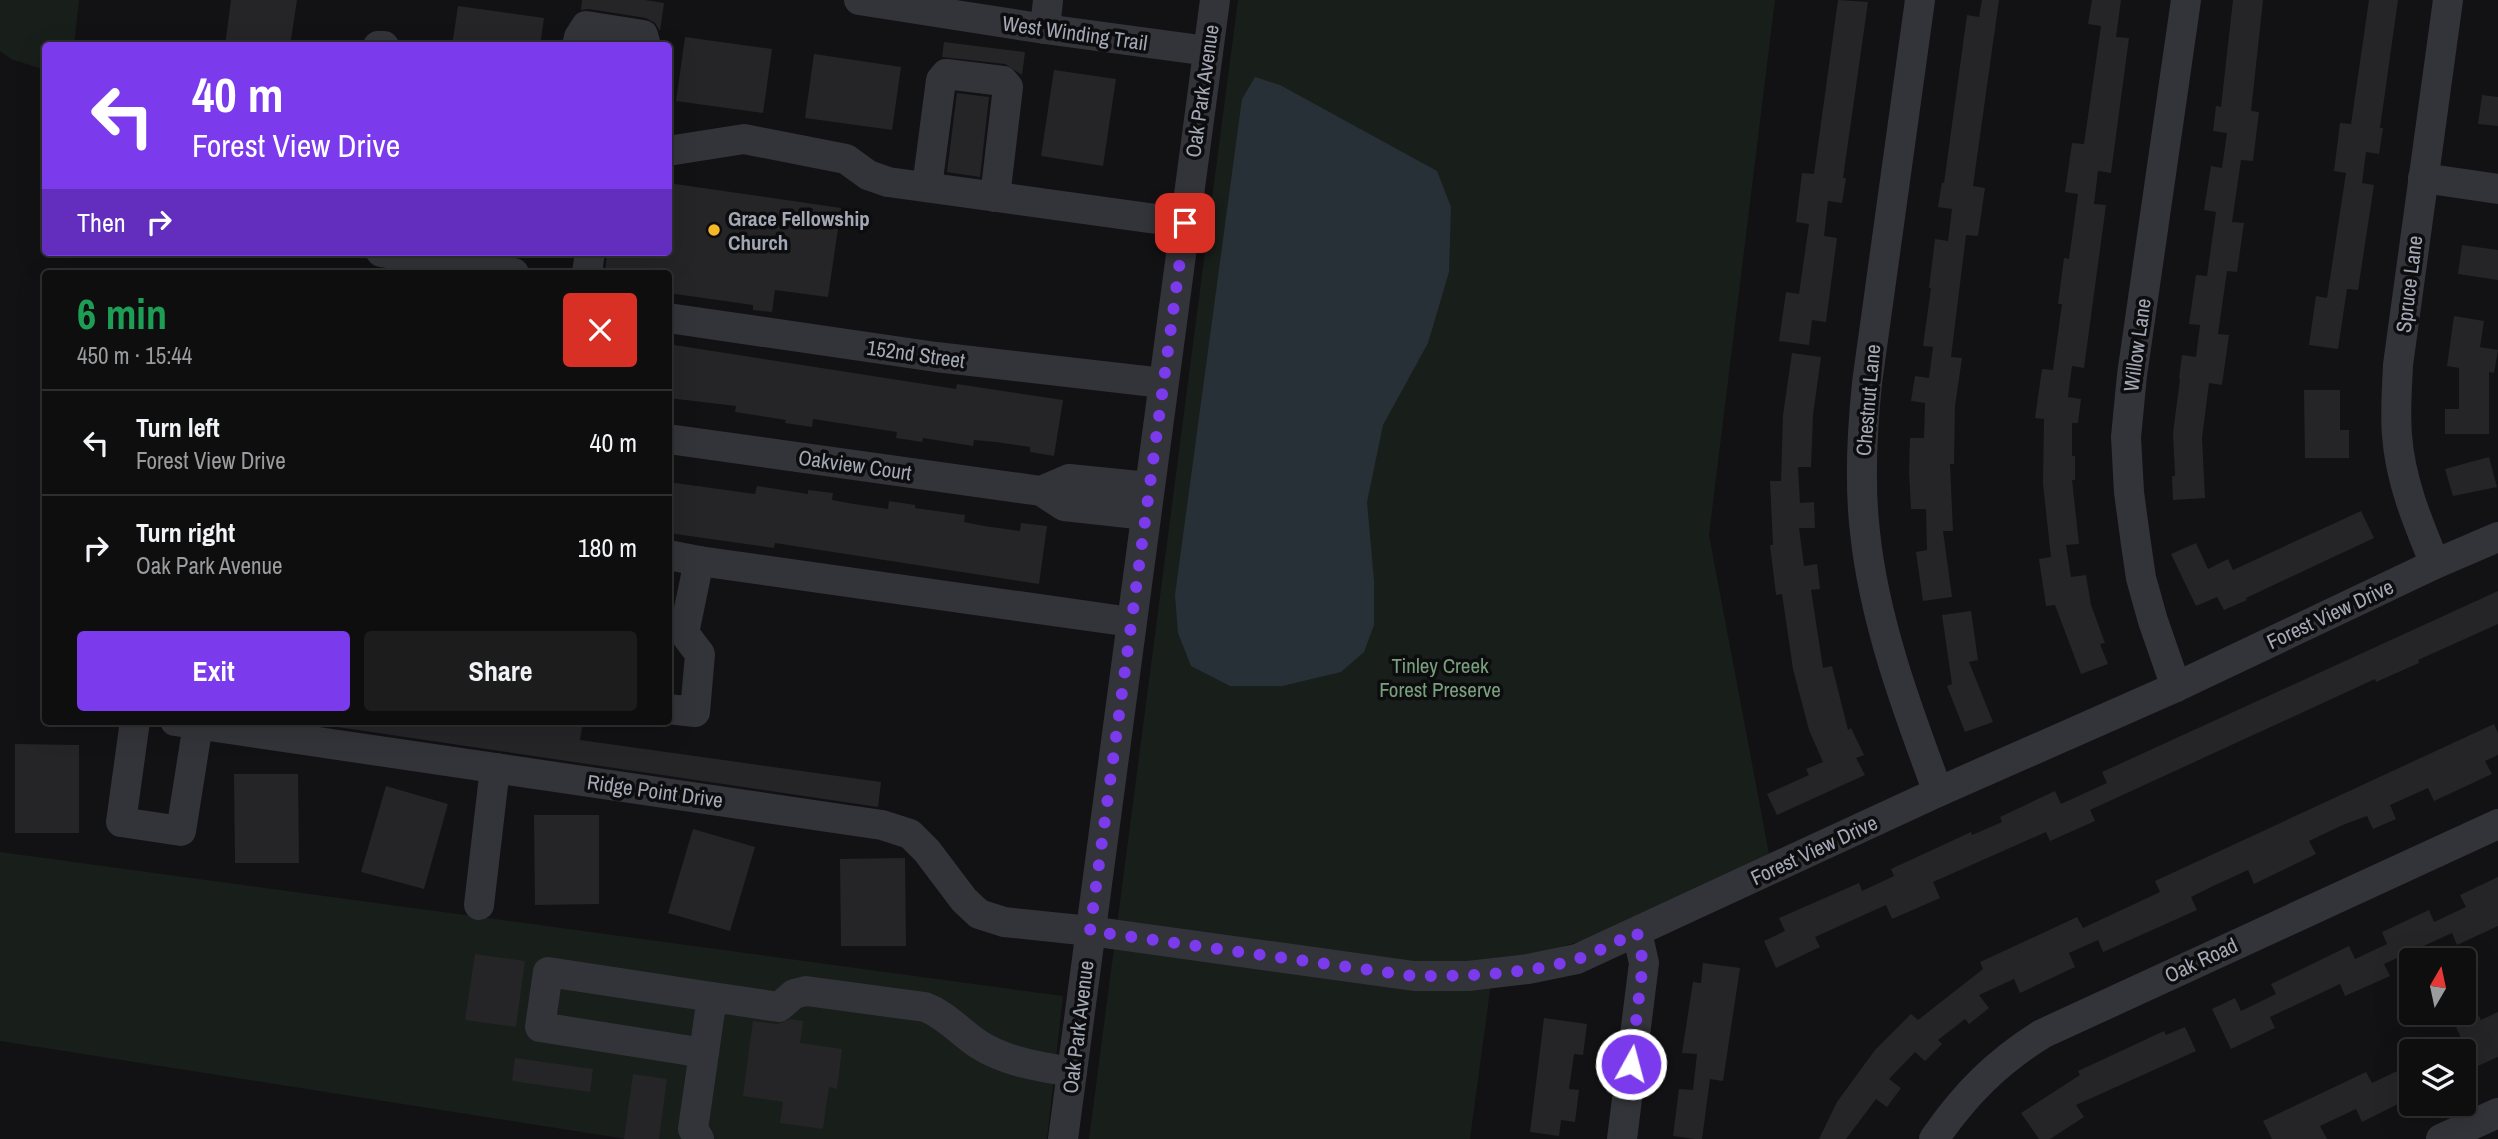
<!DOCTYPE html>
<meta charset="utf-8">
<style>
:root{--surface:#0e0e0f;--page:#1c1c1d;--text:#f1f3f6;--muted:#9b9c9e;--line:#2e2e2f;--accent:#7c3aed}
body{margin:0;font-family:"Archivo Narrow",sans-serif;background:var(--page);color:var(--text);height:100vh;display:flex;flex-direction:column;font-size:26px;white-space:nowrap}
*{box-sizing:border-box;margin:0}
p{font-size:23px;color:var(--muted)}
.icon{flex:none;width:38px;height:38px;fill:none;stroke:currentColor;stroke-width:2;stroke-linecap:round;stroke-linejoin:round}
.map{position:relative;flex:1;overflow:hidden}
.details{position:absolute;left:42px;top:270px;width:630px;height:455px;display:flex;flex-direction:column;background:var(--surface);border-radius:7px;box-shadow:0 7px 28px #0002,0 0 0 2px var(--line)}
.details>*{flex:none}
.hud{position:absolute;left:42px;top:42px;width:630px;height:214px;border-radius:7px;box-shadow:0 7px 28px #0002,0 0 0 2px var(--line);background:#7c3aed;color:#fff;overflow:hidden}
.needle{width:46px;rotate:9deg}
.fabs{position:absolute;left:2399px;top:948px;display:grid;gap:14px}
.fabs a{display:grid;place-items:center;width:77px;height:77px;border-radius:7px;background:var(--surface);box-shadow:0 7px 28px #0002,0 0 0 2px var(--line);font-size:35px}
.pin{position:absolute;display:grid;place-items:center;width:60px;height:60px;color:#fff;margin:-30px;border-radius:14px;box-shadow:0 4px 10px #0006}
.me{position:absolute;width:77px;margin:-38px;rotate:7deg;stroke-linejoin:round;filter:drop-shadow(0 0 5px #0008)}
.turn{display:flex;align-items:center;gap:24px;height:147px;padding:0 35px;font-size:32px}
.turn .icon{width:91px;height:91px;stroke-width:2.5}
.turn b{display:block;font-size:49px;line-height:60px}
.then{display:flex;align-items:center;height:66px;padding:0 35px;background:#0003;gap:14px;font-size:26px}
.round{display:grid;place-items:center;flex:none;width:74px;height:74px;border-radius:7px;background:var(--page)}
.overview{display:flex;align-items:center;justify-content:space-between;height:119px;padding:0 35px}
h1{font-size:42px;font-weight:700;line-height:52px;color:#1e9e55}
.action{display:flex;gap:14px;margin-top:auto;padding:14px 35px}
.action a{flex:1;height:80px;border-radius:7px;background:var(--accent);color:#fff;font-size:28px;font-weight:700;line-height:80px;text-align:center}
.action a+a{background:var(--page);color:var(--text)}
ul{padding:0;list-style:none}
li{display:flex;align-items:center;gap:21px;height:105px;padding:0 35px;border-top:2px solid var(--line)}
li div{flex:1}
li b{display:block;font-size:26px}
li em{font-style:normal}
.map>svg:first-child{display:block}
</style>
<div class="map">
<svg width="2498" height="1139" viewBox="0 0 2498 1139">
<rect width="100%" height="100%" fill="#121214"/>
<g fill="#181e19">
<path d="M0 0H79L74 45 46 46 45 70 11 59 0 51Z"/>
<path d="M1238 0H1775L1709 535 1770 859 1587 939 1541 953 1494 961 1470 1139H1089Z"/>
<path d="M0 852 1063 996 1047 1139H626L0 1041Z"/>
</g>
<path fill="#283037" d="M1255 77 1280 85 1437 171 1451 207 1449 272 1428 343 1383 425 1367 502 1374 581V625L1364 652 1341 672 1282 686H1230L1191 666 1178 633 1175 595 1242 99Z"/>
<g fill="#252528">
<path d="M231 0H297L290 46H225Z"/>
<path d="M582 0H645L664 3 660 31 655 23 646 18 589 9 581 10Z"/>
<path d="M1838 0 1868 2 1843 178H1846L1842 203 1828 201 1824 236 1837 238 1826 322 1812 320 1809 345 1779 341 1786 292 1799 294 1809 224 1796 222 1802 173 1814 174Z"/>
<path d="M1982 0H1999L1973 186 1985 188 1978 236 1966 235 1951 357 1962 358 1955 406 1954 464H1950L1953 531H1943L1952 597 1923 601 1916 552 1927 550 1926 509H1911L1909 471 1910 438H1924L1925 403 1911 401 1915 376 1929 378 1933 347 1923 346 1931 288H1929L1935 239 1948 241 1952 209 1938 207 1942 182 1944 183 1967 15 1979 17Z"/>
<path d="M2092 0H2121L2116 37 2129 38 2111 173 2098 171 2094 204 2106 205 2084 368 2072 366 2068 397 2081 399 2078 423H2072V456H2075V480H2072L2079 544 2066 545 2071 577 2086 575 2091 605 2105 643 2100 644 2108 664 2081 674 2055 605 2046 606 2039 559 2051 557 2043 484 2044 419 2035 418 2042 369 2053 370 2062 304H2058L2064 258 2069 259 2078 194 2065 192 2072 143 2084 144 2101 26 2088 24Z"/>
<path d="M2233 0H2263L2251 111 2259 112 2253 161 2241 160 2232 222 2244 223 2237 272 2227 271 2218 334 2229 335 2222 385 2209 383 2202 438 2205 498 2173 500 2172 476H2175L2173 433 2180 379 2179 378 2182 355 2196 357 2200 325 2189 324 2196 275 2207 276 2216 212 2204 210 2211 166 2222 168 2227 133 2213 131 2216 106 2221 107Z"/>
<path d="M2369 0H2398L2380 128H2383L2379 154 2366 152 2362 183 2374 185 2358 290 2347 289 2338 349 2309 345 2316 296 2327 298 2346 173 2334 171 2340 123 2351 124Z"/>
<path d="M458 6 544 18 540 46H452Z"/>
<path d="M685 37 772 49 763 113 676 101Z"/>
<path d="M944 42 1025 52 1022 75 1005 64 942 57Z"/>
<path d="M814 54 901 67 892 130 805 118Z"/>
<path d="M1054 70 1116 79 1103 166 1041 156Z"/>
<path d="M957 93 989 97 980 177 947 172Z"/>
<path d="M2482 95 2498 97V126L2478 124Z"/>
<path d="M668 183 841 208 828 297 775 290 772 312 753 310V305L668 293V273H605L607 252H668Z"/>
<path d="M2462 245 2498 250V280L2458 274Z"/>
<path d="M2454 316 2484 321 2480 347 2498 350 2494 373 2489 372V434H2445V409H2459V368L2447 366Z"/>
<path d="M668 344 956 389 957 384 1063 400 1054 456 1030 452V447L996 442 974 440 973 446 923 438 922 442 896 438 897 432 813 419 812 427 785 423 786 420 735 412 736 406 668 398Z"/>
<path d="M1792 353 1821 357 1813 415 1811 467H1798L1800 503 1814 502 1815 528H1799L1804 566 1817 564 1820 589 1811 590 1823 668 1832 666 1848 730 1851 728 1864 755 1856 758 1865 775 1777 815 1767 794 1809 775 1806 769 1823 762 1809 730 1793 669 1782 594 1776 595 1770 545H1773L1770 481H1781L1783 415Z"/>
<path d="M2304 390H2340V430H2349V458H2305Z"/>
<path d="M2489 457 2497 487 2453 496 2445 469Z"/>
<path d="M668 482 755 494 757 486 808 494V490L833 493 832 500 854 504 888 509 889 501 915 505V508L965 515 964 522 984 526 1020 531 1021 523 1047 526 1039 584 775 543 774 548 668 533Z"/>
<path d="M2361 511 2374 538 2246 598 2247 600 2224 610 2217 597 2196 606 2171 554 2196 543 2208 569 2228 559 2233 570Z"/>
<path d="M2498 591V624L2418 660 2419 663 2376 682 2375 679 2090 810 2095 821 2050 841 2046 832 1933 882 1940 898 1892 919 1886 905 1815 937 1820 947 1776 968 1764 941 1785 931 1779 918 1859 883 1862 891 1894 876 1891 869 1971 832 1972 835 2002 822 2000 817 2055 791 2061 804 2107 783 2102 772Z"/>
<path d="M1971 611 1978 660 1969 662 1993 722 1965 732 1947 686 1952 684 1942 615Z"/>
<path d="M331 721H437L477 726V721H583L580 740 881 782 878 807 331 726Z"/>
<path d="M2494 724 2498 733V755L2485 761 2492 774 2434 801 2428 788 2390 805 2396 819 2373 829 2367 816 2345 824 2309 841 2316 854 2254 884 2248 870 2211 887 2191 897 2197 910 2103 952 2098 940 2069 953 2075 967 2020 993 2014 979 1979 995 1989 1008 1969 1024 1965 1019 1938 1040 1942 1044 1925 1061 1915 1052 1889 1079 1901 1088 1887 1107 1876 1099 1846 1139H1819L1837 1102 1875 1050 1911 1014 1918 1020 1983 969 1980 962 2077 917 2083 928 2160 892 2155 881Z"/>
<path d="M15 744 79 745V833H15Z"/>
<path d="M234 774H298L299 863H235Z"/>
<path d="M386 786 448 804 424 889 361 872Z"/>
<path d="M534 815H599V904L535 905Z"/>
<path d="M693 829 755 847 730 931 668 913Z"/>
<path d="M905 858 906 946H841L840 859Z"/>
<path d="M2498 877V926L2457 945 2452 933 2384 964 2390 976 2345 996 2340 984 2270 1017 2275 1028 2231 1049 2212 1009 2235 998 2241 1011 2276 994 2271 984 2349 946 2355 959 2387 944 2382 932 2429 910 2434 922 2466 907 2460 895Z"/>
<path d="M475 954 525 961 516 1027 465 1020Z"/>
<path d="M1703 963 1740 968 1723 1081 1710 1079 1702 1139H1695L1673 1136 1679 1089 1693 1090 1697 1054 1682 1053 1693 982 1701 983Z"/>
<path d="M2498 1012V1057L2464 1072V1044L2456 1027 2479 1016 2481 1020Z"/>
<path d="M1544 1018 1587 1024 1583 1055 1574 1054 1569 1089 1579 1090 1575 1122 1561 1120 1559 1136 1530 1132Z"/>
<path d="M791 1019 803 1021 800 1043 842 1049 837 1089 829 1087 823 1129 780 1123 783 1102 743 1096 753 1021 777 1024Z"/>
<path d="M2185 1027 2196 1051 2076 1105 2084 1117 2050 1139H2039L2021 1113 2080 1075 2078 1071 2164 1031 2166 1035Z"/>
<path d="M515 1058 593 1069 590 1092 512 1081Z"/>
<path d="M2412 1064V1097L2362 1122 2356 1109 2320 1126 2327 1139H2272L2263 1121 2366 1072 2372 1083Z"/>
<path d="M633 1074 667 1079 659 1139H624Z"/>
</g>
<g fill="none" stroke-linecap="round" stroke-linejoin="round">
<g stroke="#333439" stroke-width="30">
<path d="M859 0 1045 29 1208 51"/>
<path d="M1920 0 1867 383C1862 432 1859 482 1865 532 1874 620 1907 709 1938 792"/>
<path d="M1045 29 1048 0"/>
<path d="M378 46H384"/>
<path d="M577 46 579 37 586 26 643 35 646 46"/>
<path d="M668 151 744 139 846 159 868 175 888 182 1185 223"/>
<path d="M2423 178 2498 189"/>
<path d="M927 187 941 80 946 74 1003 81 1008 87 995 197"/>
<path d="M381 252 514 273"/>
<path d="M587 273 590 252"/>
<path d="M668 318 936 357 1163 383"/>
<path d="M668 439 1041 491 1064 506 1146 515"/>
<path d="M1041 491 1069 479 1149 487"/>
<path d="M668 555 699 561"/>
<path d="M2435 564C2418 523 2400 480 2397 435 2395 411 2397 388 2398 365L2448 0"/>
<path d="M2176 687 2153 621 2141 578 2135 537 2129 492 2126 437 2132 375 2186 0"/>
<path d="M668 709 695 712 700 654 684 633 699 561 1131 622"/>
<path d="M135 721 121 822 181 831 198 724"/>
<path d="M175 721 882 825 910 834 927 851 964 900 979 914 1004 922 1090 931 1414 976H1468L1528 969 1577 959 1938 792 2176 687 2435 564 2498 537"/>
<path d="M479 905 495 768"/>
<path d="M704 1053 540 1027 548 972 712 997"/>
<path d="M699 1139 693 1129 712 997 779 1007 794 994 806 991 925 1007C946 1015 960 1032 978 1044 1006 1062 1040 1067 1072 1072"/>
<path d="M1063 1139 1215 0"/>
<path d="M1622 1139 1644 963 1637 932"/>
<path d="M1934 1139C1965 1094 1996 1063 2042 1034L2498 824"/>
<path d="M2441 1139 2498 1113"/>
</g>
</g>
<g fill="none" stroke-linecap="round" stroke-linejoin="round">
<path stroke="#7c3aed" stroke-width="12" stroke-dasharray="0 21.6" d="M1185 223 1090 931 1413 976C1467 976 1525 975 1577 959 1597 953 1617 941 1637 932L1643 963 1631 1064"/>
</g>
<circle fill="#f6b827" stroke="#0d0d0f" stroke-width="2.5" cx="714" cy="230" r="7"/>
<g text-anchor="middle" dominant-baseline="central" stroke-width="7" stroke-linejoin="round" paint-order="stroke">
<g font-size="21" fill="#a3a8b5" stroke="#0d0d0f">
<text transform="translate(1075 33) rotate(8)">West Winding Trail</text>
<text transform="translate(1202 91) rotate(-82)">Oak Park Avenue</text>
<text transform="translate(2409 284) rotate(-83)">Spruce Lane</text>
<text transform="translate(2137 345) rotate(-82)">Willow Lane</text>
<text transform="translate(916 354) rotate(8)">152nd Street</text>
<text transform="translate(1868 400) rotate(-85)">Chestnut Lane</text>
<text transform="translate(855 465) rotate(8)">Oakview Court</text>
<text transform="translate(2330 614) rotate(-25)">Forest View Drive</text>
<text transform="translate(655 791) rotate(8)">Ridge Point Drive</text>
<text transform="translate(1814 850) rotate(-25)">Forest View Drive</text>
<text transform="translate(2201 960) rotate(-25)">Oak Road</text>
<text transform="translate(1078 1027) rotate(-83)">Oak Park Avenue</text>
</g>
<g font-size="21" font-weight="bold" fill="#a3a8b5" stroke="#0d0d0f" text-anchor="start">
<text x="728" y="218">Grace Fellowship<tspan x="728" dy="24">Church</tspan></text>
</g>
<g font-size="21" fill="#79a07d" stroke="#0d0d0f">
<text x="1440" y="665">Tinley Creek<tspan x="1440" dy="24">Forest Preserve</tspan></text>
</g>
</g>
</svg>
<div class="fabs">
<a><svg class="needle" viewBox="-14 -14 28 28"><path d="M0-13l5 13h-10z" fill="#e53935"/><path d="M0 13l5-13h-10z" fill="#9b9c9e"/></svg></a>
<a><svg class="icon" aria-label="layers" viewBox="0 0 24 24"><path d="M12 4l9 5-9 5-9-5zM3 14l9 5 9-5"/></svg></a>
</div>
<div class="pin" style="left:1185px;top:223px;background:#d93025"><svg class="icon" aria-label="arrive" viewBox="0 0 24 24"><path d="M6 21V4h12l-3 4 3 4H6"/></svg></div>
<svg class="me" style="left:1631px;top:1064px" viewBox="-20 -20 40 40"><circle r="17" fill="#7c3aed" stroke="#fff" stroke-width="3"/><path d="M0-11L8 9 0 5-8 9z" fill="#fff"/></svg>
<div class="hud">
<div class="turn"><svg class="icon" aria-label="left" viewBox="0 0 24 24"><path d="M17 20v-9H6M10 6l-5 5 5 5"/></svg><div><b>40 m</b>Forest View Drive</div></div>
<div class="then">Then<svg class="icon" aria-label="right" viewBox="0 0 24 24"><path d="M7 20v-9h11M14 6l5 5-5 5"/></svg></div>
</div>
<section class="details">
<div class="overview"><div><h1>6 min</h1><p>450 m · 15:44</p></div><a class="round" style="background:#d93025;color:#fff"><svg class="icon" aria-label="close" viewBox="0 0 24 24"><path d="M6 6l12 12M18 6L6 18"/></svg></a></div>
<ul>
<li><svg class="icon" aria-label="left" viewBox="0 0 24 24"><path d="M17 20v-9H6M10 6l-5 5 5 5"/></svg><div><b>Turn left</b><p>Forest View Drive</p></div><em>40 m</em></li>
<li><svg class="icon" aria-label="right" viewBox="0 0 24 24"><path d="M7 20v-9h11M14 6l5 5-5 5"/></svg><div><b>Turn right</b><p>Oak Park Avenue</p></div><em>180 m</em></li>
</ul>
<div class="action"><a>Exit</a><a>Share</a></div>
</section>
</div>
